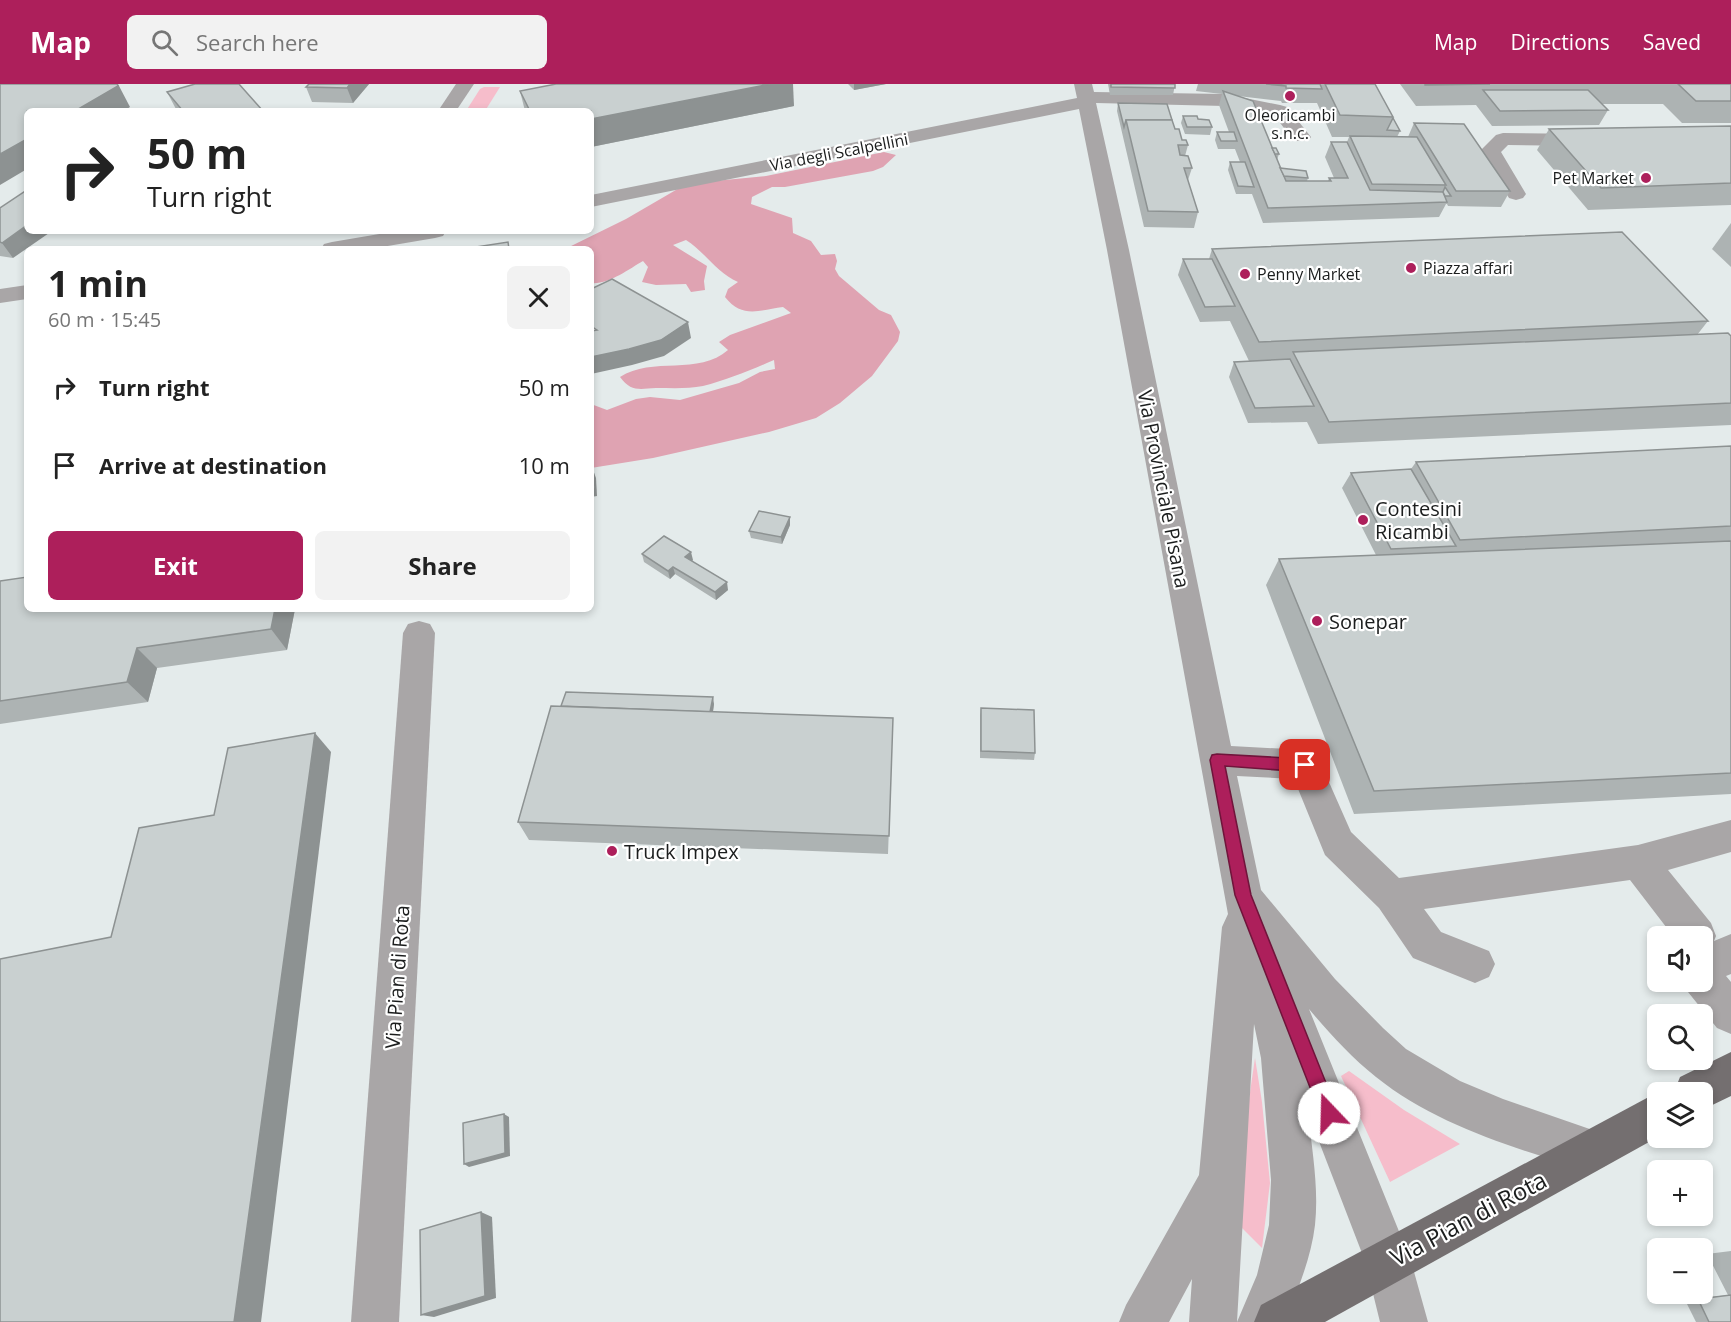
<!DOCTYPE html>
<meta charset="utf-8">
<style>
:root{--surface:#fff;--page:#f2f2f2;--text:#222;--muted:#767676;--accent:#ad1f5b}
body{margin:0;font-family:"Open Sans",sans-serif;background:var(--page);color:var(--text);height:100vh;display:flex;flex-direction:column;font-size:22px;white-space:nowrap}
*{box-sizing:border-box;margin:0}
p{font-size:20px;color:var(--muted)}
.icon{flex:none;width:33px;height:33px;fill:none;stroke:currentColor;stroke-width:2;stroke-linecap:round;stroke-linejoin:round}
.map{position:relative;flex:1;overflow:hidden}
.panel{position:absolute;left:24px;top:162px;width:570px;height:366px;display:flex;flex-direction:column;background:var(--surface);border-radius:9px;box-shadow:0 3px 9px #0003}
.panel>*{flex:none}
.hud{position:absolute;left:24px;top:24px;width:570px;height:126px;border-radius:9px;box-shadow:0 3px 9px #0003;background:#fff;color:var(--text);overflow:hidden}
.tools{position:absolute;left:1647px;top:842px;display:grid;gap:12px}
.tools a{display:grid;place-items:center;width:66px;height:66px;border-radius:9px;background:var(--surface);box-shadow:0 3px 9px #0003;font-size:30px}
.pin{position:absolute;display:grid;place-items:center;width:51px;height:51px;color:#fff;margin:-26px;border-radius:12px;box-shadow:0 3px 9px #0006}
.me{position:absolute;width:66px;margin:-33px;rotate:339deg;stroke-linejoin:round;filter:drop-shadow(0 0 4px #0008)}
.turn{display:flex;align-items:center;gap:21px;height:126px;padding:0 24px;font-size:27px}
.turn .icon{width:78px;height:78px;stroke-width:2.5}
.turn b{display:block;font-size:42px;line-height:51px}
.round{display:grid;place-items:center;flex:none;width:63px;height:63px;border-radius:9px;background:var(--page)}
.headline{display:flex;align-items:center;justify-content:space-between;height:102px;padding:0 24px}
h1{font-size:36px;font-weight:700;line-height:45px}
.cta{display:flex;gap:12px;margin-top:auto;padding:12px 24px}
.cta a{flex:1;height:69px;border-radius:9px;background:var(--accent);color:#fff;font-size:24px;font-weight:700;line-height:69px;text-align:center}
.cta a+a{background:var(--page);color:var(--text)}
ul{padding:0;list-style:none}
li{display:flex;align-items:center;gap:18px;height:78px;padding:0 24px}
li div{flex:1}
li b{display:block;font-size:22px}
li em{font-style:normal}
header{display:flex;align-items:center;gap:36px;box-sizing:border-box;height:84px;padding:0 30px;background:var(--accent);color:#fff}
header strong{font-size:28px}
nav{display:flex;gap:33px;margin-inline-start:auto;font-size:21px}
.search{width:420px;height:54px;background:var(--page);display:flex;align-items:center;gap:15px;box-sizing:border-box;padding:0 21px;border-radius:9px;color:var(--muted);font-size:22px}
.map>svg:first-child{display:block}
</style>
<header>
<strong>Map</strong>
<div class="search"><svg class="icon" aria-label="search" viewBox="0 0 24 24"><circle cx="10" cy="10" r="6"/><path d="M15 15l6 6"/></svg>Search here</div>
<nav><a>Map</a><a>Directions</a><a>Saved</a></nav>
</header>
<div class="map">
<svg width="1731" height="1238" viewBox="0 0 1731 1238">
<rect width="100%" height="100%" fill="#e4ebeb"/>
<g fill="#f6bdcb">
<path d="M484 3H500L485 27H466L480 5Z"/>
<path d="M1255 974 1262 1018 1270 1099 1262 1164 1240 1142 1241 1070Z"/>
<path d="M1349 987 1404 1026 1460 1060 1390 1098 1341 992Z"/>
</g>
<path fill="#dfa3b2" d="M884 68 896 71 883 83 873 87 785 103H772L752 113 751 120 792 134 793 149 811 157 821 171 835 170 837 177 835 185 839 192 879 226 891 231 900 248 898 257 872 292 840 319 816 334 769 348 653 374 591 384V320L607 326 636 315 650 313 680 316 739 299 760 288 775 285 774 276C751 286 727 296 703 302 688 305 672 304 656 304 639 305 631 308 620 293 652 272 699 292 728 266L719 258 730 251 791 229 783 223C760 226 742 235 725 213L728 205 738 198C717 189 705 168 686 156L673 161 707 182 704 197 705 206 691 208 686 200 656 201 642 198 648 183 643 177C629 185 608 201 591 199V165H565L626 135 681 103 704 98 766 92Z"/>
<g fill="none" stroke-linecap="round" stroke-linejoin="round">
<g fill="#a9a6a7" fill-rule="evenodd">
<path d="M456 0H474L456 27H438Z"/>
<path d="M1074 0H1092L1094 8 1225 10 1280 21 1287 23 1311 53 1308 57H1294L1274 31 1225 22 1096 19 1129 166 1231 662 1305 666 1317 671 1351 748 1399 794 1638 761 1731 736V768L1668 786 1711 839 1716 852 1714 857 1731 850V890L1726 892 1731 898V950L1717 944 1688 908 1683 897H1702V852H1673L1630 796 1424 825 1441 848 1489 867 1495 880 1489 893 1475 899 1413 874 1379 824 1325 771 1294 695 1237 692 1261 806 1335 895 1383 944 1406 965 1460 997 1503 1015 1607 1051 1614 1066 1607 1081 1592 1088C1518 1065 1437 1042 1376 993 1351 973 1329 949 1309 925L1411 1177 1428 1238H1380L1365 1177 1308 1029C1312 1066 1319 1104 1315 1141 1311 1175 1297 1207 1285 1238H1237L1257 1191 1269 1141 1271 1096 1261 974 1254 940 1237 1238H1189L1192 1195 1169 1238H1119L1126 1221 1199 1091 1222 843 1228 830 1107 166 1079 25 591 123V111L1077 14Z"/>
<path d="M1503 49 1588 50 1595 52 1598 56 1595 60 1588 62 1508 61 1501 68 1526 110 1523 114 1516 116 1509 114 1480 67 1496 51Z"/>
<path d="M397 147H446L443 152 435 154 370 165H321L324 160 332 158Z"/>
<path d="M27 201V215L0 219V205Z"/>
<path d="M419 537 430 540 435 549 399 1238H351L403 549 408 540Z"/>
</g>
<g fill="#746f70" fill-rule="evenodd">
<path d="M1731 968V1012L1702 1026V1008H1674L1680 993Z"/>
<path d="M1658 1008V1053L1325 1238H1254L1261 1221Z"/>
</g>
</g>
<g fill="#adb3b3" fill-rule="evenodd">
<path d="M309 0H369L353 19 312 18 306 3Z"/>
<path d="M848 0H886L854 6Z"/>
<path d="M1108 0H1175L1173 11H1110Z"/>
<path d="M1198 0H1375L1400 47 1397 53H1408L1414 39 1510 107 1501 123 1448 122 1447 120H1446L1439 133 1263 139 1252 110H1236L1228 86 1230 78H1240L1235 65H1218L1215 56 1217 48H1229L1219 21 1222 10 1196 7ZM1238 12 1281 17 1282 19H1317L1332 53H1349L1347 58H1331L1325 73 1334 94H1329L1328 97H1307L1308 94 1280 84 1277 76 1279 70 1272 64Z"/>
<path d="M1400 0H1731V39H1682L1663 20H1602L1608 26 1599 41 1492 42 1476 21 1416 22Z"/>
<path d="M520 7 794 22 591 63V27H525Z"/>
<path d="M167 8 263 27H177Z"/>
<path d="M1118 19 1175 45 1182 56 1188 61 1185 72 1192 84 1188 96 1198 128 1194 144 1144 143 1117 27Z"/>
<path d="M1183 32 1198 35 1212 43 1210 51 1185 50 1181 39Z"/>
<path d="M1731 42V121L1588 126 1537 66 1549 45Z"/>
<path d="M0 124 13 174 0 172Z"/>
<path d="M1731 139V183L1712 165Z"/>
<path d="M1212 165 1708 237 1697 251 1731 252V341L1318 360 1307 338 1248 339 1229 293 1234 278 1249 277 1230 237 1200 238 1178 191 1183 175H1209Z"/>
<path d="M1731 362V710L1354 730 1266 501 1279 475 1376 471 1342 404 1351 389 1411 385 1416 378Z"/>
<path d="M790 433V441L782 460 751 454 749 447Z"/>
<path d="M642 470 693 476 692 477 728 506 716 516 675 490 670 495 644 478Z"/>
<path d="M0 497 27 525H295L287 566 157 584 148 618 0 640Z"/>
<path d="M714 620 713 628 893 634 888 770 529 756 518 738Z"/>
<path d="M981 624 1035 669 1034 676 980 674V631Z"/>
<path d="M1731 1167V1238H1696L1685 1216 1728 1211 1707 1170Z"/>
</g>
<g fill="#8d9292">
<path d="M117 0H118L130 23 124 27H75Z"/>
<path d="M350 0H369L353 19 347 4Z"/>
<path d="M770 0H793L794 22 591 63V35Z"/>
<path d="M854 0H886L854 6Z"/>
<path d="M27 55V85L0 101V70Z"/>
<path d="M27 141V147H52L13 174 2 159Z"/>
<path d="M688 238 691 254 664 272 632 281 591 290V273Z"/>
<path d="M593 386 596 394 597 412 591 413Z"/>
<path d="M790 433V441L782 460 781 453Z"/>
<path d="M691 468 693 476 687 481 685 473Z"/>
<path d="M673 483 675 490 670 495 668 487Z"/>
<path d="M727 498 728 506 716 516 715 508Z"/>
<path d="M275 525H295L287 566 271 545Z"/>
<path d="M137 564 157 584 148 618 127 598Z"/>
<path d="M713 613 714 620 710 647 708 640Z"/>
<path d="M315 649 331 668 261 1238H234Z"/>
<path d="M504 1030 509 1033 510 1072 469 1083 464 1080Z"/>
<path d="M481 1128 492 1133 496 1214 434 1233 421 1231Z"/>
</g>
<g fill="#c9d0d0" stroke="#8d9292" stroke-width="1.5">
<path d="M0 0H117L118 2 75 27H27V55L0 70Z"/>
<path d="M195 0H239L263 27H183L167 8Z"/>
<path d="M309 0H350L347 4 306 3Z"/>
<path d="M556 0H770L591 35V27H530L520 7Z"/>
<path d="M1111 0H1175V4L1111 3Z"/>
<path d="M1266 0H1320L1322 5 1286 4V2Z"/>
<path d="M1325 0H1375L1393 33 1340 31Z"/>
<path d="M1425 0H1490L1425 1Z"/>
<path d="M1678 0H1731V17H1696Z"/>
<path d="M1483 6H1588L1608 26 1500 27Z"/>
<path d="M1223 7 1253 17 1286 97H1331L1329 94H1348L1331 58H1347L1370 106 1443 108 1447 118 1268 124Z"/>
<path d="M1118 19 1167 20 1172 36H1126L1124 43Z"/>
<path d="M1183 32H1197L1198 35 1209 36 1212 43H1187Z"/>
<path d="M1393 34 1400 47 1387 46Z"/>
<path d="M1126 36H1172L1175 45H1179L1182 56H1186L1188 61H1178L1180 71 1188 72 1192 84H1184L1198 128 1148 127Z"/>
<path d="M1414 39 1464 40 1510 107H1456Z"/>
<path d="M1731 42V99L1601 104 1549 45Z"/>
<path d="M1217 48H1234L1237 57H1221Z"/>
<path d="M1350 52 1417 53 1446 101 1372 100Z"/>
<path d="M1272 64H1276L1279 70H1275Z"/>
<path d="M1230 78H1245L1254 103 1238 102Z"/>
<path d="M1280 84 1306 87 1308 94 1284 92Z"/>
<path d="M1445 103 1451 112H1445L1443 108Z"/>
<path d="M27 106V141L2 159 0 158V124Z"/>
<path d="M1622 148 1708 237 1259 258 1212 165Z"/>
<path d="M508 158 509 165H463Z"/>
<path d="M1183 175H1212L1235 222 1205 223Z"/>
<path d="M612 195 688 238 661 256 629 265 591 273V247L597 246 591 242V205Z"/>
<path d="M1728 249 1731 252V319L1329 338 1293 268Z"/>
<path d="M1290 275 1314 322 1255 324 1234 278Z"/>
<path d="M1731 362V442L1460 456 1416 378Z"/>
<path d="M1411 385 1456 462 1391 465 1351 389Z"/>
<path d="M591 386H593L595 404 591 405Z"/>
<path d="M759 427 790 433 781 453 749 447Z"/>
<path d="M664 452 691 468 685 473 727 498 715 508 673 483 668 487 642 470Z"/>
<path d="M1731 457V689L1374 707 1279 475Z"/>
<path d="M27 493V525H275L271 545 137 564 127 598 0 617V497Z"/>
<path d="M566 608 713 613 710 628 561 622Z"/>
<path d="M551 622 893 634 889 752 518 738Z"/>
<path d="M981 624 1034 626 1035 669 981 667Z"/>
<path d="M315 649 234 1238H0V875L111 853 139 744 214 731 228 664Z"/>
<path d="M504 1030 505 1069 464 1080 463 1039Z"/>
<path d="M481 1128 485 1212 421 1231 420 1146Z"/>
<path d="M1731 1211V1238H1709L1698 1215Z"/>
</g>
<path fill="#ad1f5b" stroke="#70143b" stroke-width="1.5" d="M1217 670 1305 675 1310 677 1312 681 1310 686 1305 688 1225 682 1251 811 1338 1029 1335 1036 1329 1038 1323 1036 1320 1029 1235 811 1210 676 1212 671Z"/>
<g fill="#ad1f5b" stroke="#fff" stroke-width="2">
<circle cx="1290" cy="12" r="6"/>
<circle cx="1646" cy="94" r="6"/>
<circle cx="1411" cy="184" r="6"/>
<circle cx="1245" cy="190" r="6"/>
<circle cx="1363" cy="436" r="6"/>
<circle cx="1317" cy="537" r="6"/>
<circle cx="612" cy="767" r="6"/>
</g>
<g text-anchor="middle" dominant-baseline="central" stroke-width="4.5" stroke-linejoin="round" paint-order="stroke">
<g font-size="16" fill="#1b1d1d" stroke="#fff" text-anchor="start">
<text x="1290" y="31" text-anchor="middle">Oleoricambi<tspan x="1290" dy="18">s.n.c.</tspan></text>
<text x="1634" y="94" text-anchor="end">Pet Market</text>
<text x="1423" y="184">Piazza affari</text>
<text x="1257" y="190">Penny Market</text>
</g>
<g font-size="16" fill="#1b1d1d" stroke="#fff">
<text transform="translate(839 68) rotate(-11)">Via degli Scalpellini</text>
</g>
<g font-size="20" fill="#1b1d1d" stroke="#fff">
<text transform="translate(1164 405) rotate(79)">Via Provinciale Pisana</text>
<text transform="translate(397 893) rotate(-86)">Via Pian di Rota</text>
</g>
<g font-size="20" fill="#1b1d1d" stroke="#fff" text-anchor="start">
<text x="1375" y="424">Contesini<tspan x="1375" dy="23">Ricambi</tspan></text>
<text x="1329" y="537">Sonepar</text>
<text x="624" y="767">Truck Impex</text>
</g>
<g font-size="24" fill="#1b1d1d" stroke="#fff">
<text transform="translate(1468 1134) rotate(-28)">Via Pian di Rota</text>
</g>
</g>
</svg>
<div class="tools">
<a><svg class="icon" aria-label="sound" viewBox="0 0 24 24"><path d="M4 9h4l5-4v14l-5-4H4zM17 9q2 3 0 6"/></svg></a>
<a><svg class="icon" aria-label="search" viewBox="0 0 24 24"><circle cx="10" cy="10" r="6"/><path d="M15 15l6 6"/></svg></a>
<a><svg class="icon" aria-label="layers" viewBox="0 0 24 24"><path d="M12 4l9 5-9 5-9-5zM3 14l9 5 9-5"/></svg></a>
<a>+</a>
<a>−</a>
</div>
<div class="pin" style="left:1305px;top:681px;background:#d93025"><svg class="icon" aria-label="arrive" viewBox="0 0 24 24"><path d="M6 21V4h12l-3 4 3 4H6"/></svg></div>
<svg class="me" style="left:1329px;top:1029px" viewBox="-20 -20 40 40"><circle r="19" fill="#fff"/><path d="M0-13L10 11 0 6-10 11z" fill="#ad1f5b"/></svg>
<div class="hud">
<div class="turn"><svg class="icon" aria-label="right" viewBox="0 0 24 24"><path d="M7 20v-9h11M14 6l5 5-5 5"/></svg><div><b>50 m</b>Turn right</div></div>
</div>
<section class="panel">
<div class="headline"><div><h1>1 min</h1><p>60 m · 15:45</p></div><a class="round"><svg class="icon" aria-label="close" viewBox="0 0 24 24"><path d="M6 6l12 12M18 6L6 18"/></svg></a></div>
<ul>
<li><svg class="icon" aria-label="right" viewBox="0 0 24 24"><path d="M7 20v-9h11M14 6l5 5-5 5"/></svg><div><b>Turn right</b></div><em>50 m</em></li>
<li><svg class="icon" aria-label="arrive" viewBox="0 0 24 24"><path d="M6 21V4h12l-3 4 3 4H6"/></svg><div><b>Arrive at destination</b></div><em>10 m</em></li>
</ul>
<div class="cta"><a>Exit</a><a>Share</a></div>
</section>
</div>
